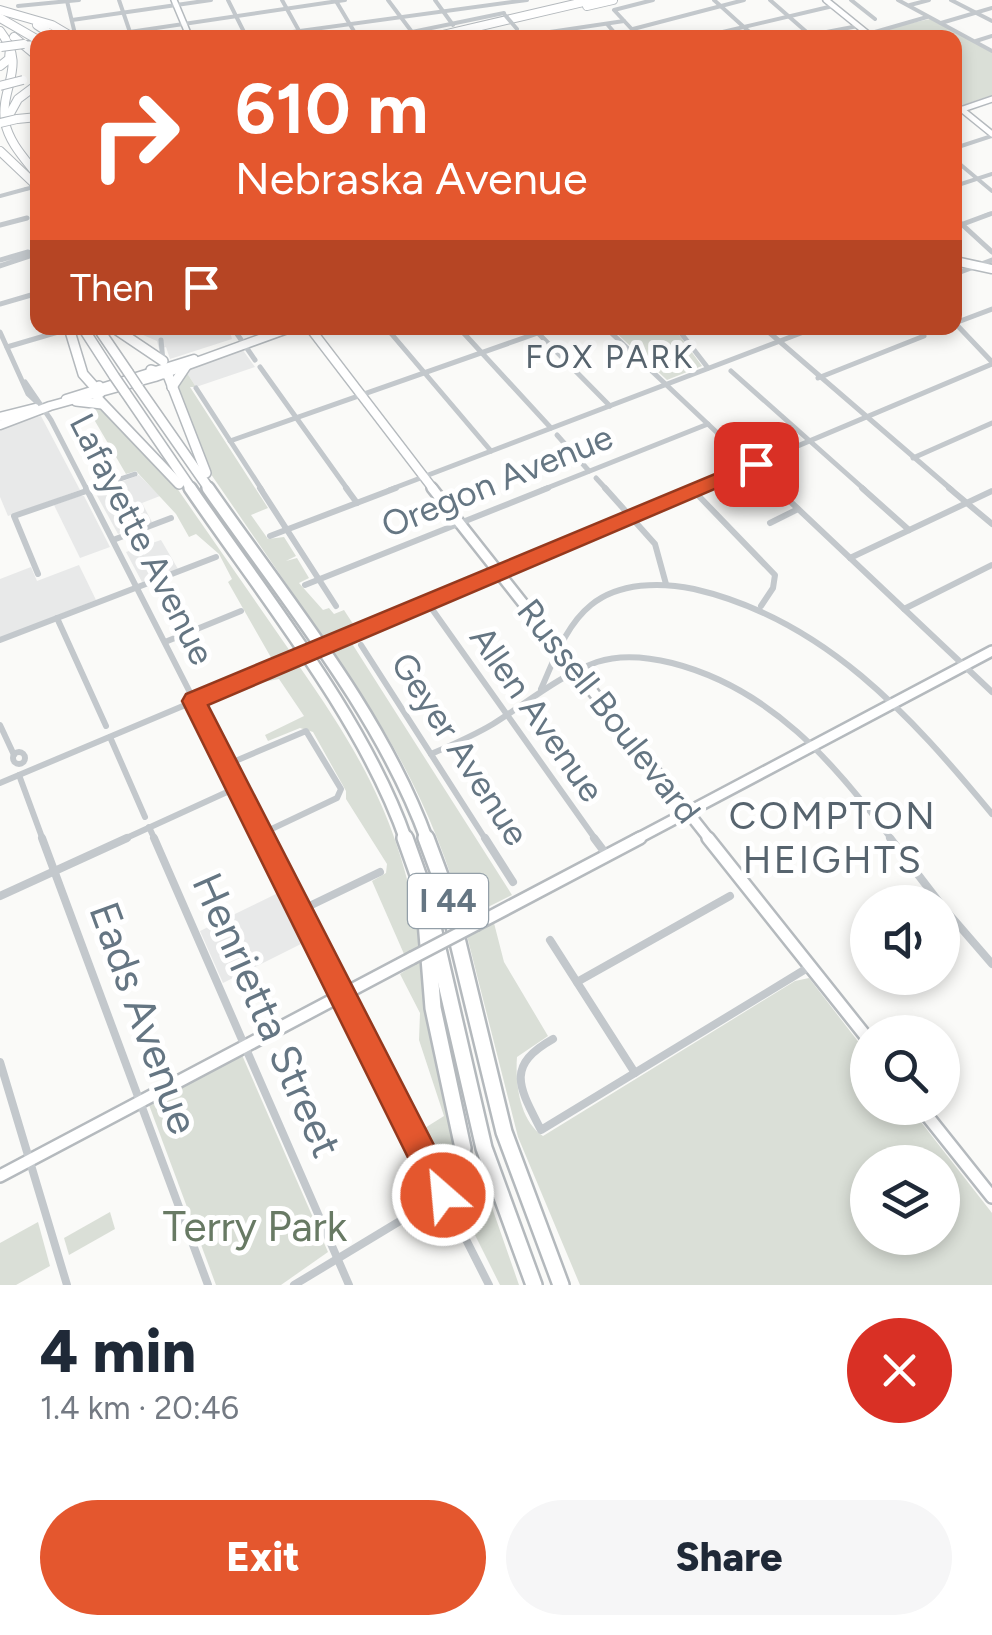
<!DOCTYPE html>
<meta charset="utf-8">
<style>
:root{--surface:#fff;--page:#f6f6f7;--text:#1f2937;--muted:#747a83;--accent:#e4572e}
body{margin:0;font-family:Figtree,sans-serif;background:var(--page);color:var(--text);height:100vh;display:flex;flex-direction:column;font-size:38px;white-space:nowrap}
*{box-sizing:border-box;margin:0}
p{font-size:32px;color:var(--muted)}
.icon{flex:none;width:55px;height:55px;fill:none;stroke:currentColor;stroke-width:2;stroke-linecap:round;stroke-linejoin:round}
.map{position:relative;height:1285px;overflow:hidden}
.side{display:flex;flex-direction:column;background:var(--surface);flex:1}
.side>*{flex:none}
.guide{position:absolute;left:30px;top:30px;width:932px;height:305px;border-radius:20px;box-shadow:0 5px 15px #0003;background:#e4572e;color:#fff;overflow:hidden}
.fabs{position:absolute;left:850px;top:885px;display:grid;gap:20px}
.fabs a{display:grid;place-items:center;width:110px;height:110px;border-radius:50%;background:var(--surface);box-shadow:0 5px 15px #0003;font-size:50px}
.pin{position:absolute;display:grid;place-items:center;width:85px;height:85px;color:#fff;margin:-42px;border-radius:20px;box-shadow:0 5px 15px #0006}
.me{position:absolute;width:110px;margin:-55px;rotate:333deg;stroke-linejoin:round;filter:drop-shadow(0 0 8px #0008)}
.turn{display:flex;align-items:center;gap:35px;height:210px;padding:0 40px;font-size:45px}
.turn .icon{width:130px;height:130px;stroke-width:2.5}
.turn b{display:block;font-size:70px;line-height:85px}
.then{display:flex;align-items:center;height:95px;padding:0 40px;background:#0003;gap:20px;font-size:38px}
.round{display:grid;place-items:center;flex:none;width:105px;height:105px;border-radius:52px;background:var(--page)}
.summary{display:flex;align-items:center;justify-content:space-between;height:170px;padding:0 40px}
h1{font-size:60px;font-weight:800;line-height:75px}
.primary-button{display:flex;gap:20px;margin-top:auto;padding:20px 40px}
.primary-button a{flex:1;height:115px;border-radius:60px;background:var(--accent);color:#fff;font-size:40px;font-weight:800;line-height:115px;text-align:center}
.primary-button a+a{background:var(--page);color:var(--text)}
.map>svg:first-child{display:block}
</style>
<div class="map">
<svg width="992" height="1285" viewBox="0 0 992 1285">
<rect width="100%" height="100%" fill="#fafaf8"/>
<g fill="#e8e9e9">
<path d="M127 328H229L232 339 170 359 166 347 159 349 157 341Z"/>
<path d="M242 349 255 367 196 387 185 370Z"/>
<path d="M41 416 80 490 8 516 0 497V427Z"/>
<path d="M139 475 160 496 142 503 152 522 118 534 95 492Z"/>
<path d="M80 496H84L110 547 80 558 54 505Z"/>
<path d="M161 540 178 569 142 582 126 552Z"/>
<path d="M79 565 96 600 0 638V579L31 567 37 581Z"/>
<path d="M282 891 307 941 223 983 200 931Z"/>
</g>
<g fill="#dadfd7" fill-rule="evenodd">
<path d="M930 19 992 52V95L963 105 955 101V38L875 37 870 32Z"/>
<path d="M611 328H674L702 366 667 380Z"/>
<path d="M187 373 196 387H190L268 508 251 515 268 539 284 537 296 556 286 561 297 558 309 578 299 583 323 610 329 608 334 614 344 610 355 627 325 640 206 467 176 384Z"/>
<path d="M91 403H96L163 468 292 654 273 661 228 582 232 579 219 554 196 534 189 537 176 514 136 471 126 474 92 416Z"/>
<path d="M351 642 512 895 464 919C437 818 391 733 330 649Z"/>
<path d="M297 663C366 762 401 825 421 945L404 954 372 881 386 873 387 864 346 799V791L313 732 300 728 268 741 265 735 304 716 279 679 263 682 258 678Z"/>
<path d="M494 923 504 962 548 1036 517 1057C515 1084 520 1121 543 1136L795 981 809 978 867 1053 868 1108H910L992 1213V1285H580L518 1137 467 936ZM868 1162H942V1238H868Z"/>
<path d="M425 958 457 1154 449 1162 436 1161 420 1131 444 1116 419 1040 420 1013 400 974Z"/>
<path d="M242 1055 328 1252 281 1285H216L149 1105Z"/>
<path d="M470 1149 472 1150 519 1285H500L458 1201 467 1175Z"/>
<path d="M110 1212 115 1229 69 1255 64 1238Z"/>
<path d="M38 1222 50 1266 16 1285H0V1243Z"/>
</g>
<g fill="none" stroke-linecap="round" stroke-linejoin="round">
<defs>
<g id="major-far3">
<path d="M174 0 190 38"/>
<path d="M826 0 873 38"/>
<path d="M24 44H38"/>
<path d="M955 104 992 134"/>
<path d="M957 111 992 99"/>
</g>
<g id="major-far2">
<path d="M955 261 992 269"/>
<path d="M310 328 434 490"/>
<path d="M66 399 194 359"/>
<path d="M0 417 35 408"/>
<path d="M0 425 50 406 155 377 290 328"/>
</g>
<g id="major-far1">
<path d="M432 488 710 840"/>
<path d="M635 840 992 651"/>
</g>
<g id="major">
<path d="M708 838 868 1039"/>
<path d="M477 924 640 838"/>
<path d="M921 1108 992 1197"/>
<path d="M0 1176 412 958"/>
</g>
<g id="highway-far3">
<path d="M587 6 613 0"/>
<path d="M0 10 52 25 74 38"/>
<path d="M0 18 38 40"/>
<path d="M37 25 57 38"/>
<path d="M0 31C28 67 0 85 5 122 9 143 26 160 38 176"/>
<path d="M14 37 38 57"/>
<path d="M430 38 592 0"/>
<path d="M0 66 9 59 10 48"/>
<path d="M8 117 18 99 38 84"/>
<path d="M17 119 38 117"/>
<path d="M0 151 37 186"/>
</g>
<g id="highway-far2">
<path d="M69 328 83 374 100 393"/>
<path d="M83 328 114 376"/>
<path d="M98 328 128 372"/>
<path d="M114 328 163 361"/>
<path d="M151 370 168 375 206 473"/>
<path d="M99 386 96 394 99 400 179 484"/>
<path d="M138 387 210 490"/>
<path d="M172 387 186 366"/>
<path d="M125 392 192 490"/>
<path d="M76 401 102 404"/>
</g>
<g id="highway-far1">
<path d="M190 488C263 595 364 719 406 840"/>
<path d="M208 488C285 599 381 713 427 840"/>
</g>
<g id="highway">
<path d="M405 838 426 897 484 1148 534 1285"/>
<path d="M426 838 445 889 504 1132 561 1285"/>
<path d="M426 921 433 1008 463 1148 459 1175 443 1195"/>
<path d="M428 1165 449 1169 463 1159"/>
</g>
</defs>
<use href="#major-far3" stroke="#b5babe" stroke-width="8"/>
<use href="#major-far2" stroke="#b5babe" stroke-width="11"/>
<use href="#major-far1" stroke="#b5babe" stroke-width="14"/>
<use href="#major" stroke="#b5babe" stroke-width="16"/>
<use href="#highway-far3" stroke="#b4b9bd" stroke-width="10"/>
<use href="#highway-far2" stroke="#b4b9bd" stroke-width="12"/>
<use href="#highway-far1" stroke="#b4b9bd" stroke-width="16"/>
<use href="#highway" stroke="#b4b9bd" stroke-width="20"/>
<g stroke="#c3c8cc" stroke-width="4">
<path d="M119 0 132 38"/>
<path d="M228 0 247 38"/>
<path d="M282 0 303 38"/>
<path d="M388 0 412 32 504 13"/>
<path d="M435 0 453 25"/>
<path d="M714 0 756 38"/>
<path d="M770 0 810 35"/>
<path d="M851 0 875 19"/>
<path d="M898 0 992 51"/>
<path d="M951 0 992 21"/>
<path d="M67 1 76 38"/>
<path d="M336 1 358 38"/>
<path d="M910 5 929 0"/>
<path d="M18 6 79 0"/>
<path d="M72 20 211 0"/>
<path d="M941 23 992 8"/>
<path d="M607 24 619 38"/>
<path d="M633 29 744 0"/>
<path d="M875 32 927 17"/>
<path d="M523 36 624 21"/>
<path d="M89 38 345 0"/>
<path d="M248 38 527 0"/>
<path d="M640 38 614 10 653 0"/>
<path d="M697 38 833 6"/>
<path d="M795 38 858 26"/>
<path d="M976 41 992 36"/>
<path d="M955 148 992 136"/>
<path d="M955 160 992 191"/>
<path d="M955 186 992 174"/>
<path d="M0 196 26 189"/>
<path d="M984 216 992 213"/>
</g>
<g stroke="#c3c8cc" stroke-width="5">
<path d="M955 218 992 252"/>
<path d="M0 225 27 218"/>
<path d="M955 227 990 214"/>
<path d="M0 260 28 252 33 255 0 266"/>
<path d="M955 274 992 260"/>
<path d="M0 304 38 293"/>
<path d="M992 309 955 323 992 362"/>
<path d="M233 328 255 360"/>
<path d="M459 328 551 428"/>
<path d="M533 328 610 406"/>
<path d="M606 328 778 490"/>
<path d="M677 328 708 368"/>
<path d="M764 328 952 490"/>
<path d="M389 331 491 451"/>
<path d="M0 332 28 394 42 407"/>
<path d="M161 340 163 361"/>
<path d="M7 347 58 332"/>
<path d="M260 367 348 490"/>
<path d="M731 371 865 490"/>
<path d="M818 378 924 336"/>
<path d="M25 382 51 420 87 490"/>
<path d="M196 388 262 490"/>
<path d="M557 435 589 471"/>
<path d="M230 441 552 328"/>
<path d="M913 458 992 423"/>
<path d="M596 478 607 490"/>
<path d="M88 490 135 474"/>
<path d="M389 490 814 328"/>
<path d="M542 490 708 424"/>
<path d="M693 490 992 364"/>
</g>
<g stroke="#c3c8cc" stroke-width="6">
<path d="M86 488 265 840"/>
<path d="M260 488 336 606"/>
<path d="M346 488 357 503"/>
<path d="M605 488 655 544 666 584"/>
<path d="M776 488 992 692"/>
<path d="M862 488 909 530"/>
<path d="M949 488 992 524"/>
<path d="M693 490 775 575 773 588 761 606"/>
<path d="M770 523 798 509"/>
<path d="M270 536 396 488"/>
<path d="M113 540 171 518"/>
<path d="M850 558 992 491"/>
<path d="M38 574 14 516 95 488"/>
<path d="M305 585 548 488"/>
<path d="M427 602 596 840"/>
<path d="M904 609 992 565"/>
<path d="M57 618 106 726"/>
<path d="M0 640 216 557"/>
<path d="M338 640 698 488"/>
<path d="M165 642 241 611"/>
<path d="M361 645 486 840"/>
<path d="M541 689C554 660 566 625 591 605 619 582 661 582 694 589 824 619 910 715 992 814"/>
<path d="M0 725 14 755"/>
<path d="M110 737 145 817"/>
<circle cx="19" cy="758" r="6"/>
<path d="M431 754C452 745 473 736 493 724 527 703 558 676 597 662 621 654 648 657 672 663 770 688 834 762 892 840"/>
<path d="M226 765 306 731 341 789 337 798 261 834"/>
<path d="M19 775 43 840"/>
<path d="M0 783 285 663"/>
<path d="M149 827 155 840"/>
<path d="M122 840 238 787"/>
</g>
<g stroke="#c3c8cc" stroke-width="8">
<path d="M42 838 208 1285"/>
<path d="M154 838 349 1285"/>
<path d="M263 838 489 1285"/>
<path d="M485 838 513 882"/>
<path d="M594 838 606 854"/>
<path d="M890 838 939 902"/>
<path d="M0 896 127 838"/>
<path d="M942 906 992 964"/>
<path d="M299 911 380 872"/>
<path d="M550 940 635 1073"/>
<path d="M577 982 730 896"/>
<path d="M553 1039C505 1066 519 1087 541 1130L809 967"/>
<path d="M0 1062 67 1285"/>
<path d="M294 1285 443 1195"/>
</g>
<use href="#major-far3" stroke="#fff" stroke-width="5"/>
<use href="#major-far2" stroke="#fff" stroke-width="8"/>
<use href="#major-far1" stroke="#fff" stroke-width="9"/>
<use href="#major" stroke="#fff" stroke-width="11"/>
<use href="#highway-far3" stroke="#fff" stroke-width="8"/>
<use href="#highway-far2" stroke="#fff" stroke-width="9"/>
<use href="#highway-far1" stroke="#fff" stroke-width="11"/>
<use href="#highway" stroke="#fff" stroke-width="15"/>
<defs>
<path id="major-bridge" d="M412 958 477 924"/>
<g id="highway-bridge-far1">
<path d="M1 47 24 44"/>
<path d="M0 86 23 80"/>
<path d="M0 123 17 119"/>
</g>
<g id="highway-bridge">
<path d="M128 372 138 387"/>
<path d="M114 376 125 392"/>
</g>
</defs>
<use href="#major-bridge" stroke="#b5babe" stroke-width="16" stroke-linecap="butt"/>
<use href="#highway-bridge-far1" stroke="#b4b9bd" stroke-width="10" stroke-linecap="butt"/>
<use href="#highway-bridge" stroke="#b4b9bd" stroke-width="12" stroke-linecap="butt"/>
<g stroke="#c3c8cc" stroke-width="4">
<path d="M505 15 517 29"/>
<path d="M26 189 38 186"/>
</g>
<path stroke="#c3c8cc" stroke-width="6" d="M285 663 338 640"/>
<use href="#major-bridge" stroke="#fff" stroke-width="11"/>
<use href="#highway-bridge-far1" stroke="#fff" stroke-width="8"/>
<use href="#highway-bridge" stroke="#fff" stroke-width="9"/>
</g>
<path fill="#e4572e" stroke="#94391e" stroke-width="2.5" d="M756 457 766 464 764 468 208 705 454 1184 459 1195 454 1206 443 1211 432 1206 182 701 186 694Z"/>
<g text-anchor="middle" dominant-baseline="central" stroke-width="10" stroke-linejoin="round" paint-order="stroke">
<g font-size="32" letter-spacing="2.5" fill="#57646e" stroke="#fff">
<text x="610" y="357">FOX PARK</text>
</g>
<rect fill="#fff" stroke="#939fa8" stroke-width="2.5" x="408" y="874" width="80" height="54" rx="8"/>
<g font-size="32" font-weight="bold" fill="#657683">
<text x="448" y="901">I 44</text>
</g>
<g font-size="35" fill="#657683" stroke="#fff">
<text transform="translate(497 481) rotate(-22)">Oregon Avenue</text>
<text transform="translate(142 539) rotate(63)">Lafayette Avenue</text>
<text transform="translate(609 711) rotate(52)">Russell Boulevard</text>
<text transform="translate(537 714) rotate(55)">Allen Avenue</text>
<text transform="translate(460 749) rotate(57)">Geyer Avenue</text>
</g>
<g font-size="38" letter-spacing="2.5" fill="#57646e" stroke="#fff">
<text x="833" y="816">COMPTON<tspan x="833" dy="44">HEIGHTS</tspan></text>
</g>
<g font-size="42" fill="#657683" stroke="#fff">
<text transform="translate(267 1015) rotate(66)">Henrietta Street</text>
<text transform="translate(144 1018) rotate(70)">Eads Avenue</text>
</g>
<g font-size="42" fill="#687a64" stroke="#fff">
<text x="255" y="1226">Terry Park</text>
</g>
</g>
</svg>
<div class="fabs">
<a><svg class="icon" aria-label="sound" viewBox="0 0 24 24"><path d="M4 9h4l5-4v14l-5-4H4zM17 9q2 3 0 6"/></svg></a>
<a><svg class="icon" aria-label="search" viewBox="0 0 24 24"><circle cx="10" cy="10" r="6"/><path d="M15 15l6 6"/></svg></a>
<a><svg class="icon" aria-label="layers" viewBox="0 0 24 24"><path d="M12 4l9 5-9 5-9-5zM3 14l9 5 9-5"/></svg></a>
</div>
<div class="pin" style="left:756px;top:464px;background:#d93025"><svg class="icon" aria-label="arrive" viewBox="0 0 24 24"><path d="M6 21V4h12l-3 4 3 4H6"/></svg></div>
<svg class="me" style="left:443px;top:1195px" viewBox="-20 -20 40 40"><circle r="17" fill="#e4572e" stroke="#fff" stroke-width="3"/><path d="M0-11L8 9 0 5-8 9z" fill="#fff"/></svg>
<div class="guide">
<div class="turn"><svg class="icon" aria-label="right" viewBox="0 0 24 24"><path d="M7 20v-9h11M14 6l5 5-5 5"/></svg><div><b>610 m</b>Nebraska Avenue</div></div>
<div class="then">Then<svg class="icon" aria-label="arrive" viewBox="0 0 24 24"><path d="M6 21V4h12l-3 4 3 4H6"/></svg></div>
</div>
</div>
<section class="side">
<div class="summary"><div><h1>4 min</h1><p>1.4 km · 20:46</p></div><a class="round" style="background:#d93025;color:#fff"><svg class="icon" aria-label="close" viewBox="0 0 24 24"><path d="M6 6l12 12M18 6L6 18"/></svg></a></div>
<div class="primary-button"><a>Exit</a><a>Share</a></div>
</section>
